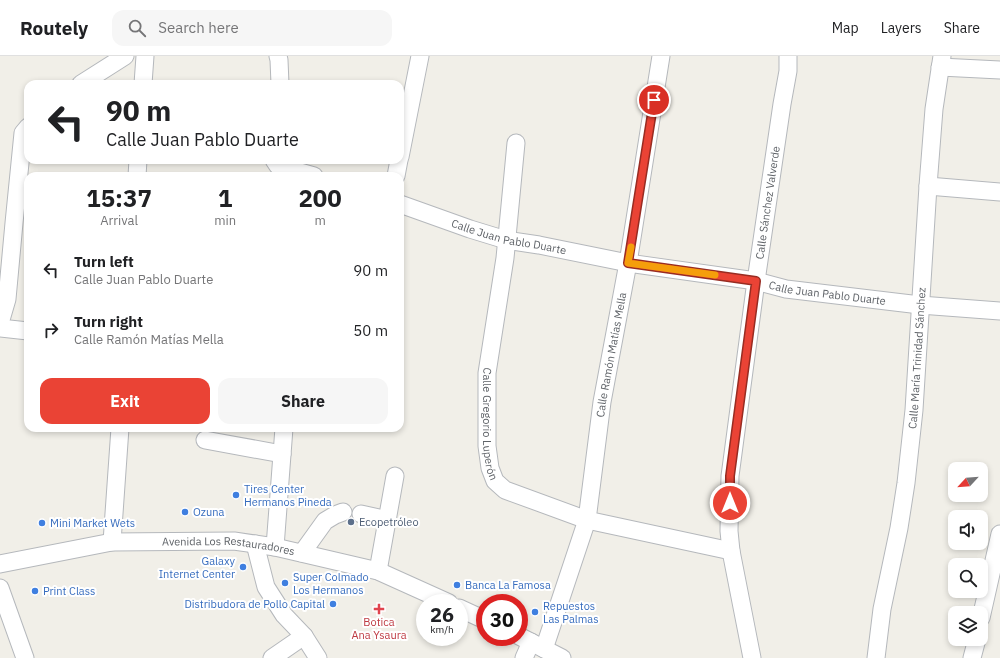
<!DOCTYPE html>
<meta charset="utf-8">
<style>
:root{--surface:#fff;--page:#f6f6f6;--text:#202124;--muted:#757577;--line:#e0e0e0;--accent:#ea4335}
body{margin:0;font-family:"IBM Plex Sans",sans-serif;background:var(--page);color:var(--text);height:100vh;display:flex;flex-direction:column;font-size:15px;white-space:nowrap}
*{box-sizing:border-box;margin:0}
p{font-size:13px;color:var(--muted)}
.icon{flex:none;width:22px;height:22px;fill:none;stroke:currentColor;stroke-width:2;stroke-linecap:round;stroke-linejoin:round}
.map{position:relative;flex:1;overflow:hidden}
.sheet{position:absolute;left:24px;top:116px;width:380px;height:260px;display:flex;flex-direction:column;background:var(--surface);border-radius:12px;box-shadow:0 2px 6px #0003}
.sheet>*{flex:none}
.guide{position:absolute;left:24px;top:24px;width:380px;height:84px;border-radius:12px;box-shadow:0 2px 6px #0003;background:#fff;color:var(--text);overflow:hidden}
.needle{width:26px;rotate:244deg}
.tools{position:absolute;left:948px;top:406px;display:grid;gap:8px}
.tools a{display:grid;place-items:center;width:40px;height:40px;border-radius:8px;background:var(--surface);box-shadow:0 2px 6px #0003;font-size:20px}
.speed{position:absolute;left:416px;top:538px;display:flex;gap:8px;font-size:20px;font-weight:700;text-align:center}
.speed>*{display:grid;place-content:center;width:52px;height:52px;border-radius:50%;background:var(--surface);box-shadow:0 2px 6px #0003;line-height:1}
.speed small{font-size:10px;font-weight:400}
.speed .limit{border:6px solid #d22;background:#fff;color:#111}
.pin{position:absolute;display:grid;place-items:center;width:34px;height:34px;color:#fff;margin:-17px;border:2px solid #fff;border-radius:50%;box-shadow:0 1px 4px #0007}
.me{position:absolute;width:44px;margin:-22px;rotate:0deg;stroke-linejoin:round;filter:drop-shadow(0 0 3px #0008)}
.turn{display:flex;align-items:center;gap:14px;height:84px;padding:0 16px;font-size:18px}
.turn .icon{width:52px;height:52px;stroke-width:2.5}
.turn b{display:block;font-size:28px;line-height:34px}
.eta{display:flex;justify-content:space-evenly;align-items:center;height:68px;text-align:center}
.eta b{font-size:24px;font-weight:700;line-height:28px}
.button{display:flex;gap:8px;margin-top:auto;padding:8px 16px}
.button a{flex:1;height:46px;border-radius:12px;background:var(--accent);color:#fff;font-size:16px;font-weight:700;line-height:46px;text-align:center}
.button a+a{background:var(--page);color:var(--text)}
ul{padding:0;list-style:none}
li{display:flex;align-items:center;gap:12px;height:60px;padding:0 16px}
li div{flex:1}
li b{display:block;font-size:15px}
li em{font-style:normal}
header{display:flex;align-items:center;gap:24px;box-sizing:border-box;height:56px;padding:0 20px;background:var(--surface);border-bottom:1px solid var(--line)}
header strong{font-size:19px}
nav{display:flex;gap:22px;margin-inline-start:auto;font-size:14px}
.search{width:280px;height:36px;background:var(--page);display:flex;align-items:center;gap:10px;box-sizing:border-box;padding:0 14px;border-radius:12px;color:var(--muted);font-size:15px}
.map>svg:first-child{display:block}
</style>
<header>
<strong>Routely</strong>
<div class="search"><svg class="icon" aria-label="search" viewBox="0 0 24 24"><circle cx="10" cy="10" r="6"/><path d="M15 15l6 6"/></svg>Search here</div>
<nav><a>Map</a><a>Layers</a><a>Share</a></nav>
</header>
<div class="map">
<svg width="1000" height="602" viewBox="0 0 1000 602">
<rect width="100%" height="100%" fill="#f1efe8"/>
<g fill="none" stroke-linecap="round" stroke-linejoin="round">
<defs>
<g id="minor">
<path d="M278 0 279 4 280 28"/>
<path d="M940 11 1000 14"/>
<path d="M81 28 125 0"/>
<path d="M143 28 145 0"/>
<path id="s1" d="M516 87 505 202 487 317V390L490 412 495 425 505 434 587 464 731 495"/>
<path d="M400 101 420 0"/>
<path d="M274 104 278 110 314 120"/>
<path d="M137 120 138 104"/>
<path d="M396 120 399 104"/>
<path d="M928 130 1000 136"/>
<path id="s2" d="M400 148 470 173 506 184 539 189 628 207 756 225 786 233 920 249 1000 255"/>
<path d="M0 267 7 243 14 167 23 77 28 71"/>
<path d="M0 272 28 275"/>
<path d="M205 384 282 398"/>
<path d="M361 458 388 464"/>
<path d="M112 486 120 372"/>
<path d="M255 488 266 531 284 559 304 580 318 602"/>
<path d="M275 491 284 372"/>
<path d="M302 497 325 465 335 459 343 456"/>
<path id="s3" d="M0 508 112 486 234 485 275 491 378 515 449 547"/>
<path d="M378 515 395 420"/>
<path d="M0 532 25 602"/>
<path d="M459 552 485 564"/>
<path d="M981 562 1000 478"/>
<path d="M519 580 562 602"/>
<path id="s4" d="M544 593 587 464 602 346 628 207 661 0"/>
<path d="M272 602 304 580"/>
<path d="M524 602 531 586"/>
<path id="s5" d="M752 602 731 495 729 475 730 420 756 225 782 48 788 15V0"/>
<path id="s6" d="M876 602 882 553 899 472 906 427 914 354 928 130 934 53 942 0"/>
<path d="M972 602 977 583"/>
</g>
</defs>
<use href="#minor" stroke="#b5b8bc" stroke-width="19"/>
<use href="#minor" stroke="#fff" stroke-width="17"/>
</g>
<g fill="none" stroke-linecap="round" stroke-linejoin="round">
<defs>
<path id="route" d="M654 44 628 207 756 225 730 420V447"/>
</defs>
<use href="#route" stroke="#982c22" stroke-width="10"/>
<use href="#route" stroke="#ea4335" stroke-width="7"/>
<path stroke="#f59e0b" stroke-width="7" d="M631 191 628 207 715 219"/>
</g>
<g fill="#3f7fe0" stroke="#fff" stroke-width="1.5">
<circle cx="236" cy="439" r="4"/>
<circle cx="185" cy="456" r="4"/>
<circle cx="42" cy="467" r="4"/>
<circle cx="243" cy="511" r="4"/>
<circle cx="285" cy="527" r="4"/>
<circle cx="457" cy="529" r="4"/>
<circle cx="35" cy="535" r="4"/>
<circle cx="333" cy="548" r="4"/>
<circle cx="535" cy="556" r="4"/>
</g>
<circle fill="#5c6f8a" stroke="#fff" stroke-width="1.5" cx="351" cy="466" r="4"/>
<path fill="#e0444e" stroke="#fff" stroke-width="1.5" d="M377 547h4v4h4v4h-4v4h-4v-4h-4v-4h4z"/>
<g text-anchor="middle" dominant-baseline="central" stroke-width="4" stroke-linejoin="round" paint-order="stroke">
<g font-size="11" fill="#5f6368" stroke="#fff">
<text stroke="none"><textPath href="#s5" startOffset="460">Calle Sánchez Valverde</textPath></text>
<text stroke="none"><textPath href="#s2" startOffset="114">Calle Juan Pablo Duarte</textPath></text>
<text stroke="none"><textPath href="#s2" startOffset="438">Calle Juan Pablo Duarte</textPath></text>
<text stroke="none"><textPath href="#s4" startOffset="303">Calle Ramón Matías Mella</textPath></text>
<text stroke="none"><textPath href="#s6" startOffset="303">Calle María Trinidad Sánchez</textPath></text>
<text stroke="none"><textPath href="#s1" startOffset="283">Calle Gregorio Luperón</textPath></text>
<text stroke="none"><textPath href="#s3" startOffset="231">Avenida Los Restauradores</textPath></text>
</g>
<g font-size="11" fill="#366cbe" stroke="#fff" text-anchor="start">
<text x="244" y="433">Tires Center<tspan x="244" dy="13">Hermanos Pineda</tspan></text>
<text x="193" y="456">Ozuna</text>
<text x="50" y="467">Mini Market Wets</text>
<text x="235" y="505" text-anchor="end">Galaxy<tspan x="235" dy="13">Internet Center</tspan></text>
<text x="293" y="521">Super Colmado<tspan x="293" dy="13">Los Hermanos</tspan></text>
<text x="465" y="529">Banca La Famosa</text>
<text x="43" y="535">Print Class</text>
<text x="325" y="548" text-anchor="end">Distribudora de Pollo Capital</text>
<text x="543" y="550">Repuestos<tspan x="543" dy="13">Las Palmas</tspan></text>
</g>
<g font-size="11" fill="#4e5e75" stroke="#fff" text-anchor="start">
<text x="359" y="466">Ecopetróleo</text>
</g>
<g font-size="11" fill="#be3a42" stroke="#fff">
<text x="379" y="566">Botica<tspan x="379" dy="13">Ana Ysaura</tspan></text>
</g>
</g>
</svg>
<div class="tools">
<a><svg class="needle" viewBox="-14 -14 28 28"><path d="M0-13l5 13h-10z" fill="#e53935"/><path d="M0 13l5-13h-10z" fill="#757577"/></svg></a>
<a><svg class="icon" aria-label="sound" viewBox="0 0 24 24"><path d="M4 9h4l5-4v14l-5-4H4zM17 9q2 3 0 6"/></svg></a>
<a><svg class="icon" aria-label="search" viewBox="0 0 24 24"><circle cx="10" cy="10" r="6"/><path d="M15 15l6 6"/></svg></a>
<a><svg class="icon" aria-label="layers" viewBox="0 0 24 24"><path d="M12 4l9 5-9 5-9-5zM3 14l9 5 9-5"/></svg></a>
</div>
<div class="speed"><div>26<small>km/h</small></div><div class="limit">30</div></div>
<div class="pin" style="left:654px;top:44px;background:#d93025"><svg class="icon" aria-label="arrive" viewBox="0 0 24 24"><path d="M6 21V4h12l-3 4 3 4H6"/></svg></div>
<svg class="me" style="left:730px;top:447px" viewBox="-20 -20 40 40"><circle r="17" fill="#ea4335" stroke="#fff" stroke-width="3"/><path d="M0-11L8 9 0 5-8 9z" fill="#fff"/></svg>
<div class="guide">
<div class="turn"><svg class="icon" aria-label="left" viewBox="0 0 24 24"><path d="M17 20v-9H6M10 6l-5 5 5 5"/></svg><div><b>90 m</b>Calle Juan Pablo Duarte</div></div>
</div>
<section class="sheet">
<div class="eta">
<div><b>15:37</b><p>Arrival</p></div>
<div><b>1</b><p>min</p></div>
<div><b>200</b><p>m</p></div>
</div>
<ul>
<li><svg class="icon" aria-label="left" viewBox="0 0 24 24"><path d="M17 20v-9H6M10 6l-5 5 5 5"/></svg><div><b>Turn left</b><p>Calle Juan Pablo Duarte</p></div><em>90 m</em></li>
<li><svg class="icon" aria-label="right" viewBox="0 0 24 24"><path d="M7 20v-9h11M14 6l5 5-5 5"/></svg><div><b>Turn right</b><p>Calle Ramón Matías Mella</p></div><em>50 m</em></li>
</ul>
<div class="button"><a>Exit</a><a>Share</a></div>
</section>
</div>
